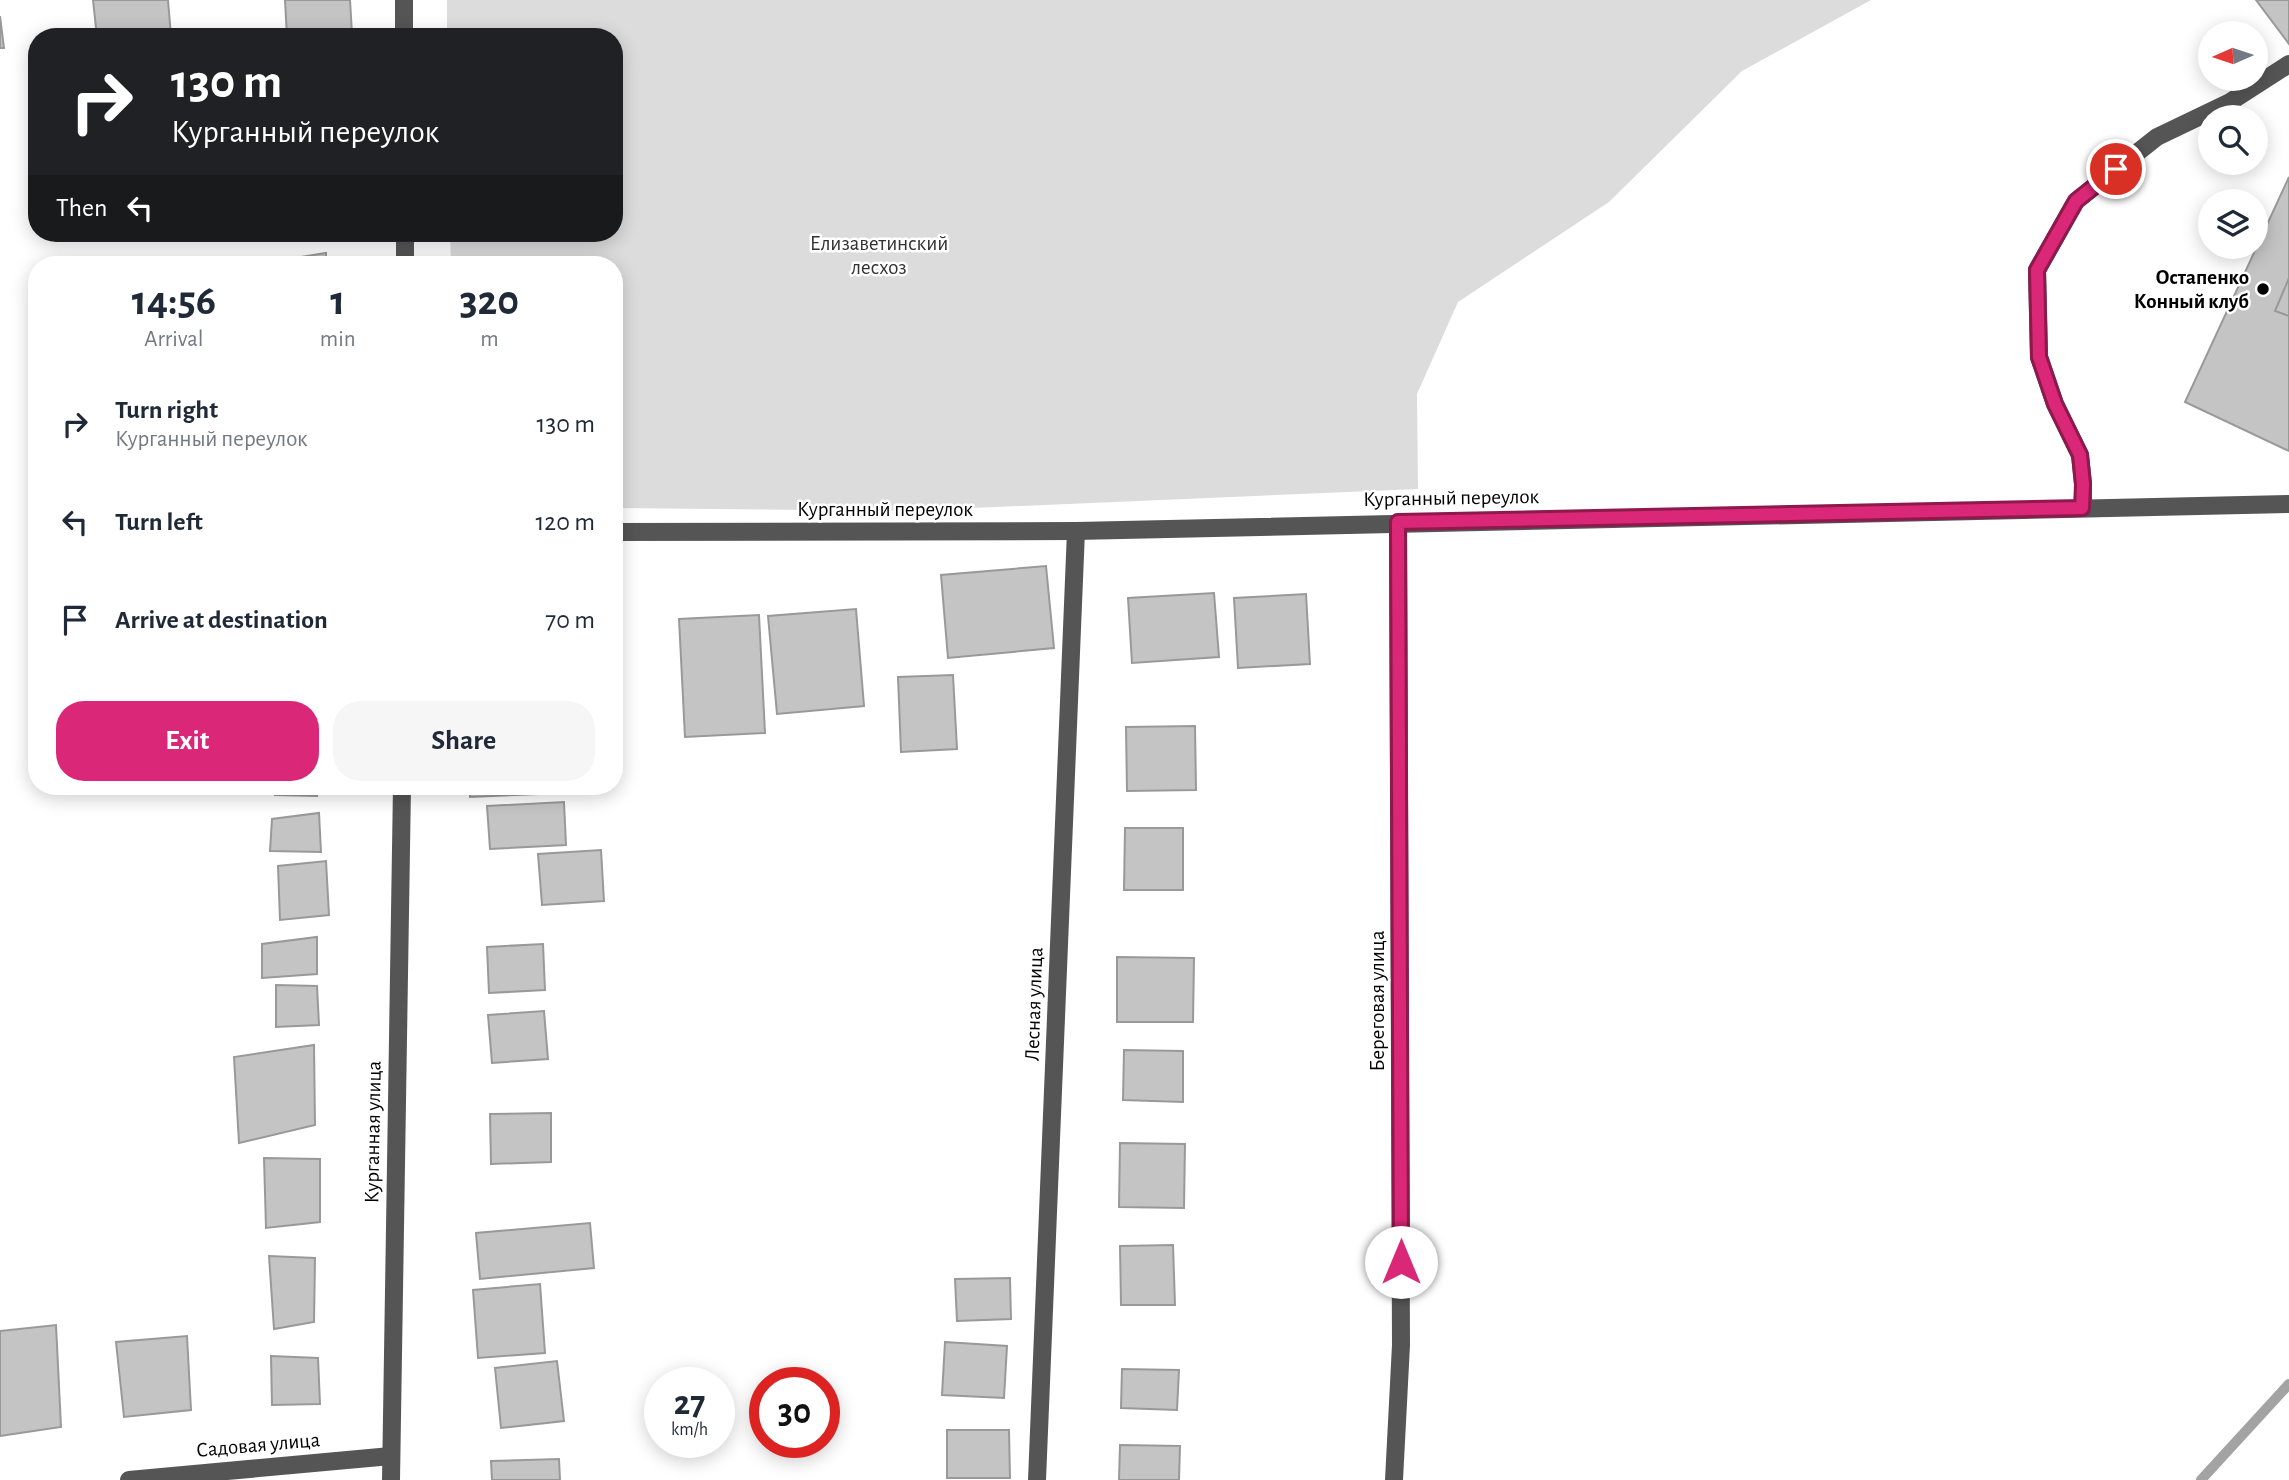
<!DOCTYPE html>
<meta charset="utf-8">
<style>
:root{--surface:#fff;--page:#f6f6f7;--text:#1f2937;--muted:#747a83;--accent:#db2777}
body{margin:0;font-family:"Alegreya Sans",sans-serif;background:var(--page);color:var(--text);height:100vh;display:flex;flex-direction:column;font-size:26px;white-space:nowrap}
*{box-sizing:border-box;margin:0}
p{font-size:23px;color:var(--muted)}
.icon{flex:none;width:38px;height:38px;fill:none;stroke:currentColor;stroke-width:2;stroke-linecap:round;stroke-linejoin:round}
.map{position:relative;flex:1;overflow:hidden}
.drawer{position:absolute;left:28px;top:256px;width:595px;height:539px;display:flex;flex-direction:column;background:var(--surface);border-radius:28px;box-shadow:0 4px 18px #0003}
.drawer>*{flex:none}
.top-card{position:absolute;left:28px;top:28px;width:595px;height:214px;border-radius:28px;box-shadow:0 4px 18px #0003;background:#202124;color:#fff;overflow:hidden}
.needle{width:46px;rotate:267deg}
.fabs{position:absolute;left:2198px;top:21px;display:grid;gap:14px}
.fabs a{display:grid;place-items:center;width:70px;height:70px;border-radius:50%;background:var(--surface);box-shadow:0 4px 18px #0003;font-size:35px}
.speed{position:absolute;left:644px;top:1367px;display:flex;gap:14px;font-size:35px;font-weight:700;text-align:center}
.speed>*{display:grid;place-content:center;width:91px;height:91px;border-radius:50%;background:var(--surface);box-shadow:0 4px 18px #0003;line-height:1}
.speed small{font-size:18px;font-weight:400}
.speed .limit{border:10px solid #d22;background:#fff;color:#111}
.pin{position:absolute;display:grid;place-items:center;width:60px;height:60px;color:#fff;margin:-30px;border:4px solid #fff;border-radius:50%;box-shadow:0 2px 7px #0007}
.me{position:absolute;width:77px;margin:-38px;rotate:0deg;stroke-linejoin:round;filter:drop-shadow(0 0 5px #0008)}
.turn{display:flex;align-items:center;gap:24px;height:147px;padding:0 28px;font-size:32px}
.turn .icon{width:91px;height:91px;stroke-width:2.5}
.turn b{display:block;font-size:49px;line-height:60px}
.then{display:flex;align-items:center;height:66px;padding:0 28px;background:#0003;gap:14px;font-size:26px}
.eta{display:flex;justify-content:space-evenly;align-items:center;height:119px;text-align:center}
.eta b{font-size:42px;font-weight:600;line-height:49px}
.button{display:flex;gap:14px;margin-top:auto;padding:14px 28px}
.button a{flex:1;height:80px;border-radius:28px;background:var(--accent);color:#fff;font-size:28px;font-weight:600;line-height:80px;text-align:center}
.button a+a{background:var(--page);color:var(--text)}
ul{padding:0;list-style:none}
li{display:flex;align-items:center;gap:21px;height:98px;padding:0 28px}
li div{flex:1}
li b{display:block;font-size:26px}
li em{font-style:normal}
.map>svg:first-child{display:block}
</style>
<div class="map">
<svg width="2289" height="1480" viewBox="0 0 2289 1480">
<rect width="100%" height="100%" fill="#fff"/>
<path fill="#dcdcdc" d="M447 0H1871L1742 71 1609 202 1458 302 1417 394 1418 489 903 511 614 508V264H451L450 233H614V37H447Z"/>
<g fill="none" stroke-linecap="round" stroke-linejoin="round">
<path stroke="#a3a3a3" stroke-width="10" d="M2201 1480 2289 1384"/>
</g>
<g fill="#c4c4c4" stroke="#999" stroke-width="2">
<path d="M93 0H168L171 36 97 37Z"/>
<path d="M285 0H350L352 34 287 37Z"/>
<path d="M2256 0H2289V44Z"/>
<path d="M0 16 4 48H0Z"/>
<path d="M2289 177V451L2185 402Z"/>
<path d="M326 253V264H269V262Z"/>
<path d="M2289 278V316L2275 311Z"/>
<path d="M1046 566 1054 648 948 658 941 575Z"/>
<path d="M1214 593 1219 657 1132 663 1128 598Z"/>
<path d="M1306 594 1310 664 1238 668 1234 598Z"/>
<path d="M856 609 864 706 777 714 768 616Z"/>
<path d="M759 615 765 733 685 737 679 619Z"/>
<path d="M953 675 957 749 901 752 898 677Z"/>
<path d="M1195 726 1196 790 1127 791 1126 727Z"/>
<path d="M275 786H317V796L275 795Z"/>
<path d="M470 786H538V794L470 797Z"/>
<path d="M544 786H572L545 791Z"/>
<path d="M564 802 566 845 490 849 487 806Z"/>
<path d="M319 813 321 852 270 851 272 819Z"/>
<path d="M1125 828H1183V890H1124Z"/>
<path d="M601 850 604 901 542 905 538 854Z"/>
<path d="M326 861 329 915 280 920 278 866Z"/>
<path d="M317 937V974L262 978V944Z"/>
<path d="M543 944 545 990 489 993 487 947Z"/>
<path d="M1117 957 1194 958 1193 1022H1117Z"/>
<path d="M276 985 317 986 319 1025 276 1027Z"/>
<path d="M544 1011 548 1059 492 1063 488 1015Z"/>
<path d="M314 1045 315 1125 239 1143 234 1057Z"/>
<path d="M1124 1050 1183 1051V1102L1123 1100Z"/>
<path d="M551 1113V1162L491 1164 490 1114Z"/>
<path d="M1120 1143 1185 1144 1184 1208 1119 1207Z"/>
<path d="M264 1158 320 1159V1222L266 1228Z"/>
<path d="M590 1223 594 1268 480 1279 476 1233Z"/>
<path d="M1173 1245 1175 1305H1121L1120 1246Z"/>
<path d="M269 1256 315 1258 314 1322 274 1329Z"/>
<path d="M1010 1278 1011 1319 957 1321 955 1279Z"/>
<path d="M540 1284 545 1353 478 1358 473 1290Z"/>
<path d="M56 1325 61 1427 0 1436V1331Z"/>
<path d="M187 1336 191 1410 124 1417 116 1342Z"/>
<path d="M945 1342 1007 1346 1004 1398 942 1395Z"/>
<path d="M271 1356 318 1358 320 1404 272 1405Z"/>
<path d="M557 1361 564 1421 501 1428 495 1368Z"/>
<path d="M1122 1369 1179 1370 1177 1410 1121 1408Z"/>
<path d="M947 1430H1009L1010 1478H947Z"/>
<path d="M1120 1445 1180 1446 1179 1480H1119Z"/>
<path d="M559 1459 560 1480H492L491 1461Z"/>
</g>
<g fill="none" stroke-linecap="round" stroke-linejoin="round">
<g stroke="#555" stroke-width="18">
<path d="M404 0V37"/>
<path d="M405 233V264"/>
<path d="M2083 508V484L2080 455 2055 404 2039 357 2037 270 2076 201 2157 137 2230 102 2289 64"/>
<path d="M614 532 1076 531 2289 504"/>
<path d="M129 1480 391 1456"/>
<path d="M391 1480 402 786"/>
<path d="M1037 1480 1076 531"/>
<path d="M1394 1480 1401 1345 1398 522"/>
</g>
</g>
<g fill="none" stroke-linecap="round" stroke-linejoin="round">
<defs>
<path id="route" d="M1401 1262 1398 522 2082 508 2083 484 2080 455 2055 404 2039 357 2037 270 2076 201 2116 169"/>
</defs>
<use href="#route" stroke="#8e194d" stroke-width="18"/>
<use href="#route" stroke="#db2777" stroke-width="12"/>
</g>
<circle fill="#000" stroke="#fff" stroke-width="2.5" cx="2263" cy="289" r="7"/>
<g text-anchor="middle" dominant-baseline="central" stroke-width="5" stroke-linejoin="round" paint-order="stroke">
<g font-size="21" fill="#333" stroke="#fff">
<text x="879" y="243">Елизаветинский<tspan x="879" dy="24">лесхоз</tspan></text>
</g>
<g font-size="21" font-weight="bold" fill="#000" stroke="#fff" text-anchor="end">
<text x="2249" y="277">Остапенко<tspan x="2249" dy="24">Конный клуб</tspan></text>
</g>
<g font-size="21" fill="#000" stroke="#fff">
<text transform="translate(1451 498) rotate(-1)">Курганный переулок</text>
<text x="885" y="509">Курганный переулок</text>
<text transform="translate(1377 1001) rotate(-90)">Береговая улица</text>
<text transform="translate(1034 1004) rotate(-88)">Лесная улица</text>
<text transform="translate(373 1132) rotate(-89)">Курганная улица</text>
<text transform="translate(258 1445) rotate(-5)">Садовая улица</text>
</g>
</g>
</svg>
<div class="fabs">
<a><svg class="needle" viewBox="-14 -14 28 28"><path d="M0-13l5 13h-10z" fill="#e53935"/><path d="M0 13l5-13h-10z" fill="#747a83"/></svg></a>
<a><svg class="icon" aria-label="search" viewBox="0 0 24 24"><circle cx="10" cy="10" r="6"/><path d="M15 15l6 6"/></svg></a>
<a><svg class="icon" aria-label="layers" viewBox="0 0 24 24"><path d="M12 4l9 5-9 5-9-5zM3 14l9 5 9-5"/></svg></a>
</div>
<div class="speed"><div>27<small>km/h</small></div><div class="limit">30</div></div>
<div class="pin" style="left:2116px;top:169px;background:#d93025"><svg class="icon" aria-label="arrive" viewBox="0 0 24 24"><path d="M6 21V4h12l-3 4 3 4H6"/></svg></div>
<svg class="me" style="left:1401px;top:1262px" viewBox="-20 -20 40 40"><circle r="19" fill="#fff"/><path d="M0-13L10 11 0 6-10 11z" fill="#db2777"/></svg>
<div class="top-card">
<div class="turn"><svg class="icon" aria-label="right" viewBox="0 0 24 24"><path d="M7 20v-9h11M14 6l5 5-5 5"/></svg><div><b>130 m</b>Курганный переулок</div></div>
<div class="then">Then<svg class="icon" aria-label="left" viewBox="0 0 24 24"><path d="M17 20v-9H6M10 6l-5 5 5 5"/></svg></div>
</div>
<section class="drawer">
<div class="eta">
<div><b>14:56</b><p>Arrival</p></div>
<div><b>1</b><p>min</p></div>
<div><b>320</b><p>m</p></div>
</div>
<ul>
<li><svg class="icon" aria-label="right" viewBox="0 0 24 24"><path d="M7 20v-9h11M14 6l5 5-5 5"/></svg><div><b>Turn right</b><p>Курганный переулок</p></div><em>130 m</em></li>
<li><svg class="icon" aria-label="left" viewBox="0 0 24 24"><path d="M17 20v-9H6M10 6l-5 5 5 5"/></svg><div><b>Turn left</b></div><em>120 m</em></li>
<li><svg class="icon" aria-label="arrive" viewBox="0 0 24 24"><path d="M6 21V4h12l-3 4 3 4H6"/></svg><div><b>Arrive at destination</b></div><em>70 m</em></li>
</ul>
<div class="button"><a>Exit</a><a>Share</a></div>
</section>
</div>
